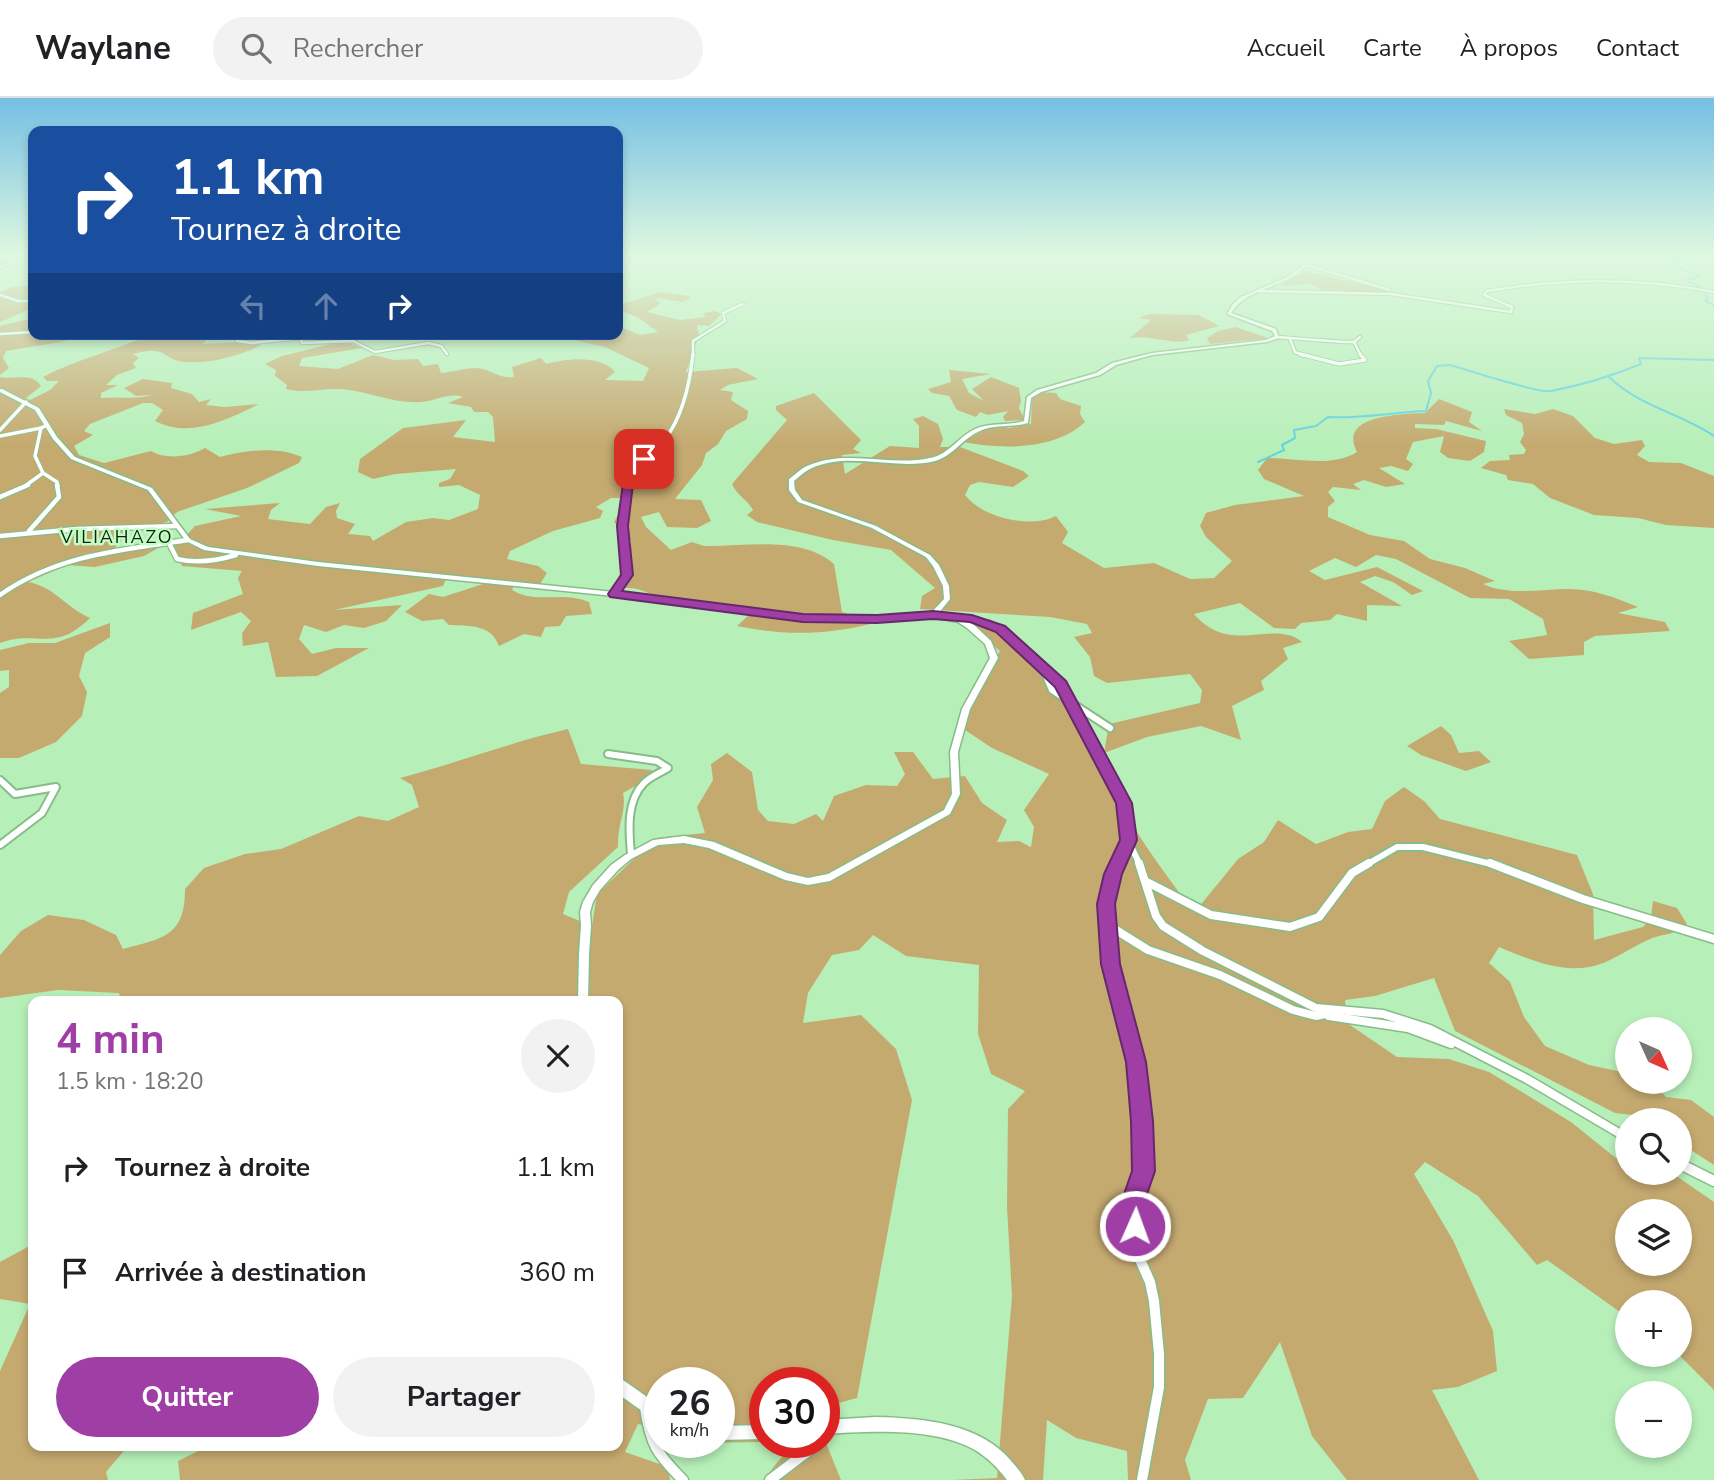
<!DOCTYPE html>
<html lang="fr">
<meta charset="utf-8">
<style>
:root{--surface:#fff;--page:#f2f2f2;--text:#202124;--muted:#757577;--line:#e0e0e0;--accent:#9f3ea5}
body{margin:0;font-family:"Nunito Sans",sans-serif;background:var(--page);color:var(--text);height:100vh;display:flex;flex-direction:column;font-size:26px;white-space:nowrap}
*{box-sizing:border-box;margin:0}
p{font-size:23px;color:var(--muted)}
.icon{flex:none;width:38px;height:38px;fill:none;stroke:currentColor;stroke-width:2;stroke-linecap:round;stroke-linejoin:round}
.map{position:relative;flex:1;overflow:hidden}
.side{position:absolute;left:28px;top:898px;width:595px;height:455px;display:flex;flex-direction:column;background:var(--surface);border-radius:14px;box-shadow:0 4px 10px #0003}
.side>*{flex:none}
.top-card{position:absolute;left:28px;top:28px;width:595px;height:214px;border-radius:14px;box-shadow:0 4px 10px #0003;background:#1a4fa0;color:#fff;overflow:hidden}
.needle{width:46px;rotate:135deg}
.fabs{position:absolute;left:1615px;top:919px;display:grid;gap:14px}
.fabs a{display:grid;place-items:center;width:77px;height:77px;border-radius:50%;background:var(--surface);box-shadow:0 4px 10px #0003;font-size:35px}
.speed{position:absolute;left:644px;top:1269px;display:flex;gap:14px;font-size:35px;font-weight:700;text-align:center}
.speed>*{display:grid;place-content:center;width:91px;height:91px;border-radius:50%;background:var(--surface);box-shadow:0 4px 10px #0003;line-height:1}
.speed small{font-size:18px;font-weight:400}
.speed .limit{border:10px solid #d22;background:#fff;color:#111}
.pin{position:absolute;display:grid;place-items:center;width:60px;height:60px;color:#fff;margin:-30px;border-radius:14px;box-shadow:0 4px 10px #0006}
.me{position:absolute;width:77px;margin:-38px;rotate:2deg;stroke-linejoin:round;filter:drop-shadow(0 0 5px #0008)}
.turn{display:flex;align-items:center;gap:24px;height:147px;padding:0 28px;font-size:32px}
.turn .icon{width:91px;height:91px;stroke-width:2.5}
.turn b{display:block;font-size:49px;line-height:60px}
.lanes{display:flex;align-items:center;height:66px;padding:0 28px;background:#0003;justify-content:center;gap:35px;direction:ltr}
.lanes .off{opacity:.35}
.round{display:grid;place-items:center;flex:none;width:74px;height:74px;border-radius:37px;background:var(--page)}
.headline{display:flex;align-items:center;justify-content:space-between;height:119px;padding:0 28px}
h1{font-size:42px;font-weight:700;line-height:52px;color:var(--accent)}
.action{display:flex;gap:14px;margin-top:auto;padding:14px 28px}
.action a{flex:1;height:80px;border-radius:42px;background:var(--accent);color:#fff;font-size:28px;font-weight:700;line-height:80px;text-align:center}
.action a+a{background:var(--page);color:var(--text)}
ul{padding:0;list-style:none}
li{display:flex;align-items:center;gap:21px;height:105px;padding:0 28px}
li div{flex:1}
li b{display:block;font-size:26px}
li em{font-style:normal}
header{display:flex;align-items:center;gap:42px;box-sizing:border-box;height:98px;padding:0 35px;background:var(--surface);border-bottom:2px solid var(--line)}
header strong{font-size:33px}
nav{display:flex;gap:38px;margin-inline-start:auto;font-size:24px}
.search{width:490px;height:63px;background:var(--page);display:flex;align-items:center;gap:18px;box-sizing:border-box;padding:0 24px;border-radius:38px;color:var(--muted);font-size:26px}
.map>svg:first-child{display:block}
</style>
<header>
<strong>Waylane</strong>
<div class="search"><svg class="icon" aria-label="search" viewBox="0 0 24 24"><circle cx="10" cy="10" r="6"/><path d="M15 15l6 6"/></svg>Rechercher</div>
<nav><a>Accueil</a><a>Carte</a><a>À propos</a><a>Contact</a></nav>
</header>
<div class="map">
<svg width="1714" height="1382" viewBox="0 0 1714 1382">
<rect width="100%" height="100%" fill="#b7efb9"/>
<g fill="#c5aa70" fill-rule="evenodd">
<path d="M1305 173 1399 195 1326 193 1309 186 1280 188Z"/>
<path d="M28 188 33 193V210L0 224V194L12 189Z"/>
<path d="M660 194 690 198V201L682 204 658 200 656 203 661 205 647 214 680 222 705 219 704 215 715 213 721 216 709 228 697 227 699 237 686 274 737 270 758 281 728 287 720 292 733 294 731 302 748 313 747 321 726 333 718 346 706 355 702 367 675 401 701 402 711 423 697 430 667 429 659 414 641 419 646 429 671 452 692 444 704 448C746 449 800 437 834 466L842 514 875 525C827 537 785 538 737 528L750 516C720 508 691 504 661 499 646 496 642 489 623 490L629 474 631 443 614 424 621 411V400H611L596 409 603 413 600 420 553 433 510 453 507 461 538 468 547 475 540 486 515 485 512 492C537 507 561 492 589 504L592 516 566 518 560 528 545 529 541 539 524 536 499 548C491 526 470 528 449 527L443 521 422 523 405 514 429 496 443 499 489 484 448 477 443 488 334 512 402 507 386 523 364 530 344 527 326 534 304 527 299 541 312 556 336 550H369L317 578 276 579 268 544 243 548 242 535 251 523 241 514 191 532 193 515 243 496 238 480 242 473 182 468 173 447 180 444 195 428 241 418 205 411 280 405 271 412 268 421 310 426 326 409 340 405 336 413 337 420 355 426 348 436 370 438 373 443 406 424 433 420 449 422 478 411 480 397 459 387 439 389V385L450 381 456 371 395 376 373 381 358 374 360 361 403 330 466 322 453 339 495 344 493 319 488 314H474L471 309 448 305 463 299C449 294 436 303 421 304 393 306 368 293 340 291 321 290 306 296 286 291L287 287 275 278 276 272 265 266 282 258 343 243 362 250 302 260 299 268 338 271 373 257 394 262 418 261 423 268 438 266 441 275C452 274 465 270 476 270 491 271 499 281 514 279L512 269 541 260 546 266C566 261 600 256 615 274L605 282 643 283 649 270 605 249 548 236H618V228L640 237 658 234 639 220 622 213 620 207Z"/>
<path d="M1149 216 1199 217 1219 228 1186 237 1189 242C1177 248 1149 236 1130 240L1151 222 1139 220Z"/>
<path d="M33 220V236H87L61 244 6 253 3 260 9 270 0 277V228Z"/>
<path d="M1236 229 1268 240 1210 246 1207 240 1218 233Z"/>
<path d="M153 236H171L165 239 211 236 203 246 261 243 260 248C237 258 210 266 185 264 161 262 168 246 133 256L139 260 133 265 136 270 117 277 106 287H118L101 295V300C119 298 134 302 152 297L136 298 124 290 143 281 172 285 171 290 192 296 199 304 211 301 206 307 224 309 259 306C226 322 190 341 155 323L163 312 152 305H143L90 326 84 333 93 337 74 348 79 357 104 365 151 353C166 362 190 359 205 350L220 359C245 352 278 348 302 359L299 365 247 390 177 414 167 424 131 431 113 452 165 446 144 458 117 464 95 469 67 467 28 484C55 489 65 509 90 520 54 556 36 531 0 545V279C15 282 32 274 41 288L26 300 30 302 50 292 59 283H47L43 279C78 261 117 251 153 236Z"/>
<path d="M949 272 991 276 962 281 969 295 984 303 972 291 991 279 1019 290 1021 303 1019 310 1025 322 1005 323 1003 319 1008 313 988 317 980 314 976 319 957 312 949 298 932 295 928 291 951 284Z"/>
<path d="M1040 294 1056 295 1060 301 1081 308 1080 316 1085 324C1054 353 1001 351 963 344L994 327 1009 330 1031 326 1032 300Z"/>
<path d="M814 295 861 342 853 351 861 355 842 357 845 376 890 348 919 350V328L913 321 923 318 938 326 943 341 940 349H960L1023 373 1029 378 1013 389 979 384 970 387 965 397C983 420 1030 431 1056 418L1068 434 1062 445 1104 470 1154 465 1190 481 1214 480 1232 463 1206 439 1200 428 1206 415 1235 407 1304 398 1264 381 1258 372 1267 360C1296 360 1331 370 1357 354 1337 316 1404 316 1425 315L1439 301 1472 314 1469 324 1482 333 1446 323 1444 327 1415 326V330L1436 331 1486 343 1484 354 1470 363 1448 360 1440 354 1444 338 1413 344 1406 361 1413 366 1408 373 1391 368 1379 370 1405 386 1386 389 1364 382 1353 386 1361 392 1333 389 1328 394 1335 403 1328 409V419L1370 437 1404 443 1430 461 1465 470 1495 483 1483 486C1510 498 1540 491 1569 491 1593 491 1617 500 1638 509L1618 515 1665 524 1670 533 1595 538 1584 544V557L1529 561 1509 543 1547 537 1543 521 1509 501 1470 500 1396 461 1376 457 1356 469 1335 460 1309 473 1325 482 1377 469 1423 493 1412 497 1393 484 1375 478 1360 484 1402 508 1367 507V523L1337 516 1330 522 1301 525 1295 531 1274 530 1240 505 1194 516C1231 559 1274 520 1302 544L1283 550 1288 561 1261 583 1264 592 1232 608 1241 642 1201 628 1147 639 1104 655 1109 626 1200 605 1202 592 1190 576 1107 585 1094 578 1090 559 1074 539 1092 535 1087 526 1050 519 920 511 922 498 935 490 891 452 833 442 757 424 747 417 753 412C747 401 737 398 732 386L787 322 776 312V308Z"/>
<path d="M1504 311 1535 316 1553 311 1573 318 1595 340 1614 346 1642 342 1645 348 1637 357 1649 364 1681 365 1714 378V430L1666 427 1638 420 1594 417 1550 400 1533 386 1508 382 1506 377 1481 370 1490 363 1510 362 1509 357 1524 356 1526 352 1520 344 1524 336 1522 325 1506 317Z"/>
<path d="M973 523C1050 548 1094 667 1135 731 1153 760 1174 787 1194 815L1238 761 1264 744 1278 722 1316 746 1348 734 1372 731 1385 703 1404 689 1424 703 1440 721 1577 757 1593 796 1594 842 1643 829 1651 820 1653 803 1677 810 1687 826C1676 838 1662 835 1648 842 1629 850 1609 866 1589 869 1558 875 1526 860 1499 849L1489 865 1510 884 1524 919 1545 948 1589 967 1622 974 1627 972 1628 984H1652L1666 999 1691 1002 1714 1019V1067L1680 1045V1022C1657 1022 1638 1017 1615 1015L1455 933 1434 880 1375 898 1345 902 1347 925 1397 959 1449 961 1489 974 1571 1024 1627 1069 1628 1074 1672 1075 1714 1104V1292L1679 1257 1680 1204H1628L1627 1219 1547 1162 1537 1167 1478 1098 1425 1064 1414 1076 1454 1144 1493 1233 1497 1273 1458 1289 1432 1292 1479 1382H1347L1312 1338 1280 1244 1243 1300 1208 1301 1185 1362 1191 1382H1128L1127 1353 1076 1340 1047 1322 1043 1382H952L997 1380 1012 1198 1007 1109 1008 1011 1025 993 991 976 978 936 979 867 906 858 873 837 859 852 832 857 808 895 803 925 861 917 896 951 912 1002 857 1300 824 1309V1284H765V1344L699 1345 696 1344H719V1284H660V1331L638 1326 625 1354 668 1369 670 1382H180L178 1363 208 1348H618V903H121L119 895 58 892 0 900V857L21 833 48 817 84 822 116 837 123 851C164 840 185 838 185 791L204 770 245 756 281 751 359 718 388 723 419 709 412 687 400 680C457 665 511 644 568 631L581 666 652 672 644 683 623 695C627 713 617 726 618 749L569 794 563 816 592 828 597 796 656 740 705 735 697 709 713 682 711 666 727 655 752 674 758 712 768 723 794 726 816 716 823 723 834 698 866 687 897 688 905 676 894 654H913L933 681 965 678 982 705 1007 722 997 744 1019 743 1031 749 1034 729 1024 712 1049 676 992 650 965 632 977 592 1000 553 977 534ZM1628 1113H1680V1166H1628Z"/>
<path d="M110 525V539L85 555 79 578 87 594 82 618 56 644 19 660H0V595L9 589V572L0 573V552L29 545H55Z"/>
<path d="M1441 628 1451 637 1459 655 1479 653 1491 664 1466 673 1421 657 1407 648Z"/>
<path d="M33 1146V1348H128L106 1374 108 1382H0V1273L30 1206 0 1201V1164Z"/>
<path d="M824 1340 841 1382H765C780 1357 794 1344 824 1344Z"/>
</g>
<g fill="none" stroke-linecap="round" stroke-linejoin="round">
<g stroke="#66d2de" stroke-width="2">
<path d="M1687 155 1672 167 1701 178 1687 182 1705 192 1708 200 1705 203 1714 207"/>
<path d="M1608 156 1624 155"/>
<path d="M1608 278C1638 308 1680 315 1714 338"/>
<path d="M1258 364 1284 352 1282 347 1295 340 1294 332 1316 328 1328 319C1361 321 1393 314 1426 313L1431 295 1428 283 1437 268 1450 267C1468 272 1539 296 1551 293 1582 287 1612 278 1641 266L1639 260 1714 262"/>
</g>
<defs>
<g id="street-far5">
<path d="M1285 155 1293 163 1390 192"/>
<path d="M1259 193 1391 196 1511 214"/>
<path d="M0 197 18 203H33"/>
<path d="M1511 214 1512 209 1484 197 1487 193C1564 180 1638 179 1714 194"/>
<path d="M0 236 33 234"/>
<path d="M242 236 237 243 252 245 301 240 302 245 353 243 375 254 428 245 441 248 447 256"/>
<path d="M1277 239 1343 244H1354L1360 239"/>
<path d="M1290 241 1295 254 1304 258"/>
<path d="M1354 244 1361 258"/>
<path d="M693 258V243L725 223 723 215 743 206"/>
</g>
<g id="street-far4">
<path d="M1300 256 1339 266 1365 262 1360 256"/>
<path d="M0 332 26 304"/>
<path d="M0 338 41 330"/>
<path d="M43 375 57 384 58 388"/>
<path d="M25 388 43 375 35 358 41 330 47 327"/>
<path d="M627 388C634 366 652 358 665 341 683 318 690 284 693 256"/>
</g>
<g id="street-far3">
<path d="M0 399 28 387"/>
<path d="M29 433 59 399 57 387"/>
<path d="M0 438 77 431 177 428"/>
<path d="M169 445 177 461C197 466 216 463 236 457"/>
<path d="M614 496 626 472 623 419 628 387"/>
<path d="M0 497C57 457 121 452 188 442"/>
<path d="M952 519 990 525 1027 555"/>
</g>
<g id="street-far2">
<path d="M1025 553 1061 586 1083 625 1124 705 1128 742 1140 767"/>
<path d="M1042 568 1052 592 1110 630"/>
<path d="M608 656 657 663 668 670C660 675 651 678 644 685 626 703 629 733 631 756"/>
<path d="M0 682 15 696 56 689 42 715 0 747"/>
<path d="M1117 767 1128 742"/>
<path d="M1366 767 1397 749H1423L1495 767"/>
</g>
<g id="street-far1">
<path d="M1118 765C1087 836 1127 908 1138 978 1141 997 1140 1018 1141 1038"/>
<path d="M1139 765 1156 818 1163 828 1203 853 1316 910 1383 916 1430 931 1527 981 1624 1038"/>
<path d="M1490 765 1583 801 1714 841"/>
<path d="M1147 784 1211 817 1290 829 1319 819 1352 775 1369 765"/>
<path d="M1108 827 1148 852 1220 877 1293 912 1316 918 1335 914"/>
<path d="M1329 918 1408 930 1451 946"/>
</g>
<g id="street">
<path d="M1141 1036 1143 1073 1132 1111 1138 1157 1150 1184 1154 1203 1159 1256V1289L1142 1382"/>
<path d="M1621 1036 1628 1040"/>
<path d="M1680 1066 1714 1083"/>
<path d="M645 1309C650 1346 657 1356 683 1382"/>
<path d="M770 1382 820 1344"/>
</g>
<g id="secondary">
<path d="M1289 155H1293L1309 165C1303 171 1298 176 1291 180 1270 191 1244 194 1231 215L1276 231 1279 240 1267 244 1152 257 1116 267 1100 277 1041 294 1031 300 1028 325C1012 330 995 326 980 333 963 340 953 358 935 363 895 373 851 353 812 370 805 373 800 378 794 383L795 392 802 402 876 428 930 457 939 467 949 488 950 501 938 516 963 520 973 526 991 543 998 560 970 611 958 654 960 696 950 716 830 783 808 787 785 782 709 750 684 745 658 747 631 761 618 772 600 792 593 804 590 814 591 828 589 856 588 903H578L579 856 581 828 580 814 583 804 593 787 611 767 625 757 653 742 684 738 714 744 787 775 808 780 828 776 944 712 952 696 950 654 962 611 990 560 985 546 967 530 958 524 933 519 877 523 803 522 614 498 318 468 204 452 186 443 148 392 71 361 53 341 35 312 0 294V291H2L39 310 57 339 75 359 152 390 190 441 208 449 318 464 614 494 803 518 877 519 931 515 944 501 943 488 933 468 926 459 872 430 798 404 789 392V381C795 377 800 371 807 368 846 350 890 369 930 360 949 357 959 338 975 331 991 324 1008 328 1024 323L1027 299 1037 292 1096 275 1112 265 1152 255 1266 242 1275 238 1272 233 1227 216 1233 206 1241 199 1287 179 1297 172 1305 165Z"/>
<path d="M33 158V160L0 170V168Z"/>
<path d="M618 1280 623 1282 660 1308V1324L655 1322 618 1296Z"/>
<path d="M876 1319C922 1320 981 1325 1012 1364 1017 1370 1022 1375 1025 1382H1007C998 1370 988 1360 975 1352 935 1329 870 1333 824 1336V1322Z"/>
<path d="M765 1327V1341L719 1342V1328Z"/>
</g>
</defs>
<use href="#street-far5" stroke="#86bc88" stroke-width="4.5"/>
<use href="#street-far4" stroke="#86bc88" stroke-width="5"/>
<use href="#street-far3" stroke="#86bc88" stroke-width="7"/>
<use href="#street-far2" stroke="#86bc88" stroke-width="10"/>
<use href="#street-far1" stroke="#86bc88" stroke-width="11"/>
<use href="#street" stroke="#86bc88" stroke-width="13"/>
<use href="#secondary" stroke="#86bc88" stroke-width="3"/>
<use href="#street-far5" stroke="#fff" stroke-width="2.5"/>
<use href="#street-far4" stroke="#fff" stroke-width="3.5"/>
<use href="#street-far3" stroke="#fff" stroke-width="4.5"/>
<use href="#street-far2" stroke="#fff" stroke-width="6"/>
<use href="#street-far1" stroke="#fff" stroke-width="8"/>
<use href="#street" stroke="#fff" stroke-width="10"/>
<use href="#secondary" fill="#fff" fill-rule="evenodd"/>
</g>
<linearGradient id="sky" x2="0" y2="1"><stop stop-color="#74c0e4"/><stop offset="0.45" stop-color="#dff8e0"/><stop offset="1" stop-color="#dff8e0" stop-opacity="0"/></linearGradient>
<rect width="1714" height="348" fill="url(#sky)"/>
<path fill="#9f3ea5" stroke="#67286b" stroke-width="2" d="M641 359 649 361 640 370 633 386 628 428 633 477 622 493 803 516 877 517 933 513 972 517 1005 528 1066 583 1132 705 1137 742 1122 776 1115 806 1120 866 1146 964 1153 1023 1155 1073 1145 1102 1147 1128 1144 1137 1135 1140 1127 1137 1122 1102 1132 1073 1131 1023 1126 964 1101 866 1097 806 1104 776 1120 742 1116 705 1055 589 996 534 970 524 933 521 877 525 803 524 610 499 608 496 621 477 617 428 623 386 630 368Z"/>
<g text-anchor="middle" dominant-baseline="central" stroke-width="5" stroke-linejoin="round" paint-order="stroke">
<g font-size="18" letter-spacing="2" fill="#0d220e" stroke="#c4fcc6">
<text x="117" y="439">VILIAHAZO</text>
</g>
</g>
</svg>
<div class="fabs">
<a><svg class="needle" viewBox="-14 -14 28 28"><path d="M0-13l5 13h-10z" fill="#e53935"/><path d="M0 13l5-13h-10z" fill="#757577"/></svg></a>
<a><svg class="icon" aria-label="search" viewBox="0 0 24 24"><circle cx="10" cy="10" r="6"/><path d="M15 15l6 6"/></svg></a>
<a><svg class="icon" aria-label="layers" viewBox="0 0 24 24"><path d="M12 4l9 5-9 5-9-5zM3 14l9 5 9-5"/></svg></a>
<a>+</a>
<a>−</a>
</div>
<div class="speed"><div>26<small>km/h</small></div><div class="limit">30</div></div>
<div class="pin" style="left:644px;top:361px;background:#d93025"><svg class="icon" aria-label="arrive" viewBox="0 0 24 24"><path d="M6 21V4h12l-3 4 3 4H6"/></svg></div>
<svg class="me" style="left:1135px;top:1128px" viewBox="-20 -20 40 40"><circle r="17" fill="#9f3ea5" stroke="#fff" stroke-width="3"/><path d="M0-11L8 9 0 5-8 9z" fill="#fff"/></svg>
<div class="top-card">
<div class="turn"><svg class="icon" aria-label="right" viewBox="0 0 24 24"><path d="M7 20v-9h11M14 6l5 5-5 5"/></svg><div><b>1.1 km</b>Tournez à droite</div></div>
<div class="lanes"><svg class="icon off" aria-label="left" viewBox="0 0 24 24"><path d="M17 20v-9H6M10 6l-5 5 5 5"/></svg><svg class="icon off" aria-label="ahead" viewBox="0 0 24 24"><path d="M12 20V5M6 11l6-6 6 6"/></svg><svg class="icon" aria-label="right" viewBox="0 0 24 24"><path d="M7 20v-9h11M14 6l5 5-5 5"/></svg></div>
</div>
<section class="side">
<div class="headline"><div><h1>4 min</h1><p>1.5 km · 18:20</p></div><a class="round"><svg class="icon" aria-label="close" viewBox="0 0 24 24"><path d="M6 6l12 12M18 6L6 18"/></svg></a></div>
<ul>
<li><svg class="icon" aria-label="right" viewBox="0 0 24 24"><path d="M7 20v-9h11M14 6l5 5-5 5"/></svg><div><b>Tournez à droite</b></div><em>1.1 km</em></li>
<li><svg class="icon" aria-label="arrive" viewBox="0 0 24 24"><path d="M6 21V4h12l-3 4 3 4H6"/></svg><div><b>Arrivée à destination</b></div><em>360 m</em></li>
</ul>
<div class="action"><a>Quitter</a><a>Partager</a></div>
</section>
</div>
